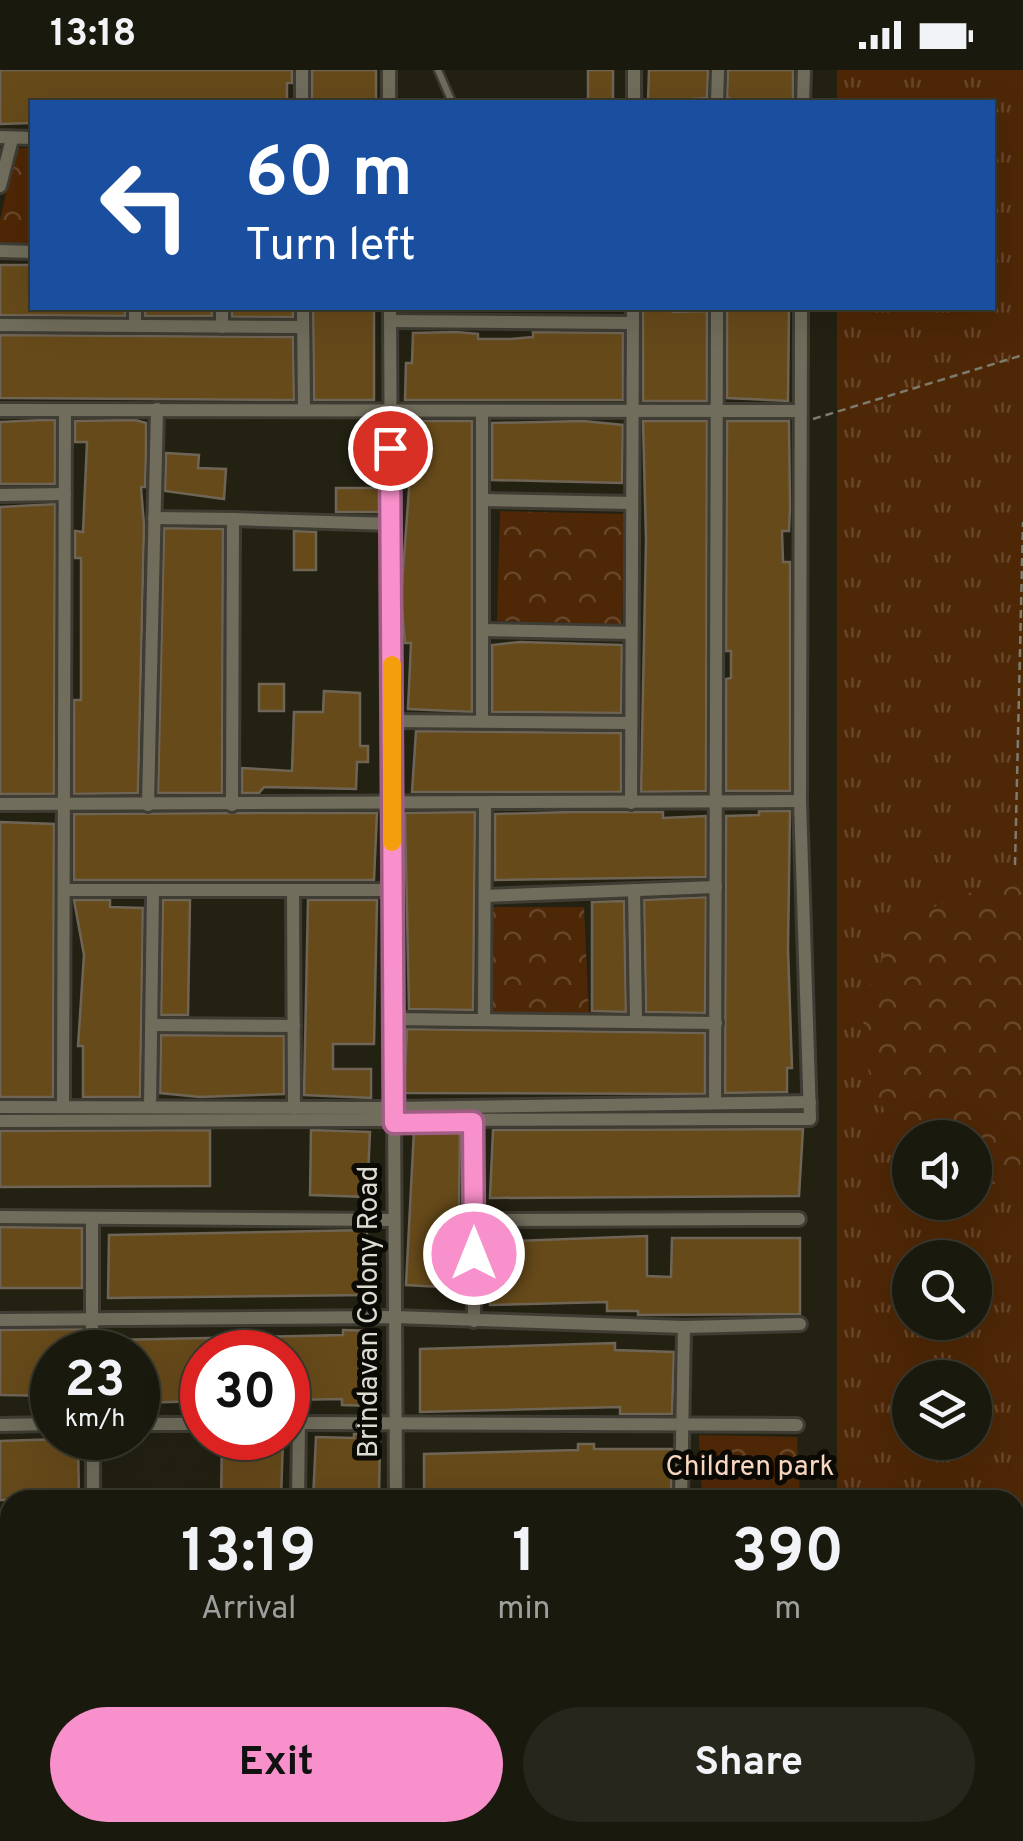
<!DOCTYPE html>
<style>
:root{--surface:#1a190e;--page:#27261c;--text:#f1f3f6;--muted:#9fa09e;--line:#38382e;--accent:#f890cb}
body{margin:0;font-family:Overpass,sans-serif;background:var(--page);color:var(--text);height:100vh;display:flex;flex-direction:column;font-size:38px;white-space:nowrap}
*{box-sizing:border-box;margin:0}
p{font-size:32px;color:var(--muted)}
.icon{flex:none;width:55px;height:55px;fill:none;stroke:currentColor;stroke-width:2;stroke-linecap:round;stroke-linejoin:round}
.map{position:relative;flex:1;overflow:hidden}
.panel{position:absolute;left:0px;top:1420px;width:1025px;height:352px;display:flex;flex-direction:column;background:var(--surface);border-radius:30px 30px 0 0;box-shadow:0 10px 40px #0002,0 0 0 2px var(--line)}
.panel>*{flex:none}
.top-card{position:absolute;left:30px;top:30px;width:965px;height:210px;border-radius:0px;box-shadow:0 10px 40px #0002,0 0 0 2px var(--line);background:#1a4fa0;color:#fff;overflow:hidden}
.fabs{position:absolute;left:892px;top:1050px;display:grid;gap:20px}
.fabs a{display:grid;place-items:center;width:100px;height:100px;border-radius:50%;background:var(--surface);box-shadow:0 10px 40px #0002,0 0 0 2px var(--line);font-size:50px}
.speed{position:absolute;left:30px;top:1260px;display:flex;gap:20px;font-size:50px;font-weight:700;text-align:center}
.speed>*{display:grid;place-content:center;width:130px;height:130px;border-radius:50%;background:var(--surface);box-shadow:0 10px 40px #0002,0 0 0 2px var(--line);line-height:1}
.speed small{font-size:25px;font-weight:400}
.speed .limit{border:15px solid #d22;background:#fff;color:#111}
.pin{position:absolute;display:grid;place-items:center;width:85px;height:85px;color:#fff;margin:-42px;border:5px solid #fff;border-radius:50%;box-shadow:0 2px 10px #0007}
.me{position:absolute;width:110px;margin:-55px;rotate:0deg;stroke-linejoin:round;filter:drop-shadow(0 0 8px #0008)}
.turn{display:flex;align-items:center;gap:35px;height:210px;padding:0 50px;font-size:45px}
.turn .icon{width:130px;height:130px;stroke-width:2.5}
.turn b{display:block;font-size:70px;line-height:85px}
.eta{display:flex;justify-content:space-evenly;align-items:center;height:170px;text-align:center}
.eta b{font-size:60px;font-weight:700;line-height:70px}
.action{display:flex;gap:20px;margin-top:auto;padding:20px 50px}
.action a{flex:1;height:115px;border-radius:60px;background:var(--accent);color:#111;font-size:40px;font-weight:700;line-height:115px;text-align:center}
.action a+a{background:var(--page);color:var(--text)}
.status{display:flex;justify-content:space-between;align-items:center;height:70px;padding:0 50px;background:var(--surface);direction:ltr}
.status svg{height:28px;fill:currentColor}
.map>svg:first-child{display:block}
</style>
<div class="status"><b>13:18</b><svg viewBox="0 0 49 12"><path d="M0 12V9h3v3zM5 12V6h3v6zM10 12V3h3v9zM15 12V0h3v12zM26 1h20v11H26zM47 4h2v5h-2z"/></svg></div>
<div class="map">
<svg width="1023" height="1771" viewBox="0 0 1023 1771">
<defs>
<pattern id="grass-tufts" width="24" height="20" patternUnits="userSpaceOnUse" patternTransform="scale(2.5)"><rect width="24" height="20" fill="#4e2706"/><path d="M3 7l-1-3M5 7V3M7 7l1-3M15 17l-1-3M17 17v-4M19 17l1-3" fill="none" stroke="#674629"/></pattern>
<pattern id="park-crowns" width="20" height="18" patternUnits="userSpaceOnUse" patternTransform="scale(2.5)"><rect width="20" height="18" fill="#4e2706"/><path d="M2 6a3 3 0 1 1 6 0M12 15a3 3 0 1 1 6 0" fill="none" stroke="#674629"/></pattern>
</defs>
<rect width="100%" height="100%" fill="#232112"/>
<path fill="url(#grass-tufts)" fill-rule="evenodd" d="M837 0H1023V1672H1015V1430H837V238H992V32H837ZM910 1068H975V1132H910ZM910 1188H975V1252H910ZM910 1308H975V1372H910Z"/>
<g fill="url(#park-crowns)">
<path d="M16 78H32V175L0 174V150Z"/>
<path d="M500 441 625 444 622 554 497 551Z"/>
<path d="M1015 814 1023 816 1020 1117 975 1112V1068H910V1075C846 1009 844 894 928 841 955 823 984 819 1015 814Z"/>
<path d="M488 837H584L589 946H488Z"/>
<path d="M699 1365 797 1367 800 1430H702Z"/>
</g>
<g fill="#664a1a" stroke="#6f6556" stroke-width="2.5">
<path d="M0 0H292V13H287V32H32V53L0 54Z"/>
<path d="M312 0H376V31L312 32Z"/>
<rect x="588" y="0" width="25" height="32"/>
<path d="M649 0H708L707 28 648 32Z"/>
<path d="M728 0H793V31L731 29 727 27Z"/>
<path d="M0 195H32V238H125V246L0 245Z"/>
<rect x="145" y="238" width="67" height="8"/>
<rect x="232" y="238" width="61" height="9"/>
<path d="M313 238H374V330H314Z"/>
<path d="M727 238 789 239 788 331 727 328Z"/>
<path d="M673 239V242L707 241V331H643V240Z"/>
<path d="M456 262 478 264V269H510L533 267V262L623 263V330H405L406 293H412L413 263Z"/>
<path d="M0 265 293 267 294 330 0 328Z"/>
<path d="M43 350H55V414H0V352Z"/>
<path d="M135 350 146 353V382L145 417H141L144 455 138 723 74 724V630H81V488H75V461L83 462 87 372H75V351Z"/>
<path d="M414 351H472V642L408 639 411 573H405L401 528Z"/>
<path d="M583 351 623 355 622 413 492 410V353Z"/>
<path d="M643 351H707L706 721 641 722 646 470Z"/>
<path d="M727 351H789L790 438 789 461H782L783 492H790V721H726V609L731 608V581H726Z"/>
<path d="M166 383 199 385 198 398 226 399 224 429 165 421Z"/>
<rect x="336" y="418" width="43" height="24"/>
<path d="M55 434 54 724H0V437Z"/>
<path d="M164 458 223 459 222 723H158Z"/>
<path d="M294 461 316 462V500H294Z"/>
<path d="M520 572 622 575 621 643 492 642V575Z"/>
<rect x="259" y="614" width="25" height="27"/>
<path d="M324 621 360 623V676H368V692H357L356 719 264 717 259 723H242V698L292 701 294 642H323Z"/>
<path d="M416 661 621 663V722H412Z"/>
<path d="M759 741H790L788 879 792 998H787V1022L725 1023 726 746 759 745Z"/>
<path d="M475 742 473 940 409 939 405 743Z"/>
<path d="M573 742H663V748L706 746V807L495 810V744Z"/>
<path d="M259 743H377L374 810H74V744Z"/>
<path d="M0 752 54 754 53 1027H0Z"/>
<path d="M706 827 705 943 646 942 644 830Z"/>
<path d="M74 830H110V837L143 838 140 1027H83V976H78L84 885Z"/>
<path d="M163 830H190L188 945H161Z"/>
<path d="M308 830H377L374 974H333V999H371V1028L304 1025Z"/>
<path d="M624 831 626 942 592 941V832Z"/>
<path d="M407 959 705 963V1024L404 1023Z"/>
<path d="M161 965 284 966V1024L200 1027 160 1023Z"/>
<path d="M803 1059 799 1126 490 1128 493 1060Z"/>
<path d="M210 1060V1116L0 1117V1061Z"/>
<path d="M311 1060 370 1062 367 1127 310 1125Z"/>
<path d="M414 1060H460L458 1218 406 1215Z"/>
<path d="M0 1157 82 1158V1218H0Z"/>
<path d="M367 1160V1225L108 1228 109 1165Z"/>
<path d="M647 1166V1206L671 1207 672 1168H800V1244L638 1245V1241H607V1232L490 1235V1172Z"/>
<path d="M82 1259V1282H52V1326L0 1325V1260Z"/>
<path d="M343 1260 373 1261 374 1336 342 1335V1329L288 1330V1282H202V1331L138 1333V1282H112V1270L343 1265Z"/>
<path d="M615 1273V1280L674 1282 672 1344H620V1337L420 1342V1279Z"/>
<path d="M354 1364H380L379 1430H313L316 1367 354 1368Z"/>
<path d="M222 1368H283L281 1430H221Z"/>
<path d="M61 1369H78L79 1430H0V1371Z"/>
<path d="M578 1374H594V1379H672L671 1430H424V1384L578 1380Z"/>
</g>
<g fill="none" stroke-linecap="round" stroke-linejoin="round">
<defs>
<path id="service" d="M438 0 452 32"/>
<g id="minor">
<path d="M302 0V32"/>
<path d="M389 0V32"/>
<path d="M634 32V0"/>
<path d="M717 32 718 0"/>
<path d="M803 32 804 0"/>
<path d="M0 67 32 68"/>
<path d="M0 116 12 69"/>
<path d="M0 181 32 182"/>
<path d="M135 238V256"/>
<path d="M222 238V257"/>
<path d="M303 238 304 339"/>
<path d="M390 238 396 1430"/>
<path d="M390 251 633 253"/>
<path d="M0 255 303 257"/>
<path d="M0 340 800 341"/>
<path d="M482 341V651"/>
<path d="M0 425 65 424"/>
<path d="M482 430 632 433"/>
<path d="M154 448 233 449 232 735"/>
<path d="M233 449 391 454"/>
<path d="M482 560 631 563"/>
<path d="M392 651 631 653"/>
<path d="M631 733 633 238"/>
<path d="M0 734 800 731"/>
<path d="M148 735 157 339"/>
<path d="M64 820H393"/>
<path d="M634 820 636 950"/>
<path d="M293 821 294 1038"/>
<path d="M485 826 716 817"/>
<path d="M393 949 716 953"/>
<path d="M484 949 485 735"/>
<path d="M151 955 294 956"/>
<path d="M715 1033 717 238"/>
<path d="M0 1037 394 1038 810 1032"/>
<path d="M63 1037 65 340"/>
<path d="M150 1037 153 822"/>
<path d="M0 1051 810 1049 800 731 801 238"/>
<path d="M473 1052 474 1251"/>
<path d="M0 1147 394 1150"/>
<path d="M92 1149V1282"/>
<path d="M474 1150 799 1149"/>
<path d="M0 1250 395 1247 684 1257 800 1254"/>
<path d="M288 1353 797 1355"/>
<path d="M138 1354H202"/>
<path d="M0 1355 52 1354"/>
<path d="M93 1368V1430"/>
<path d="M298 1430 299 1353"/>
<path d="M681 1430 684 1257"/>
<path d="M0 1460H10"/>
<path d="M0 1566H10"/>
<path d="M385 1762 386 1771"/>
<path d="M0 1771 4 1643"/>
</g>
</defs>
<use href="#service" stroke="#3f3c33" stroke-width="11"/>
<use href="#minor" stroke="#3f3c33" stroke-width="18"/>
<g stroke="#7c7b6e" stroke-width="2.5" stroke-dasharray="8 5" stroke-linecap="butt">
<path d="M813 349 1023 285"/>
<path d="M1015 795 1023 452"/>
</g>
<use href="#service" stroke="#706d5c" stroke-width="6"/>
<use href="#minor" stroke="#706d5c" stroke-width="12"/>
</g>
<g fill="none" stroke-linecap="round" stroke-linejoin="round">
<defs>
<path id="route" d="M390 378 394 1053 473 1052 474 1184"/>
</defs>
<use href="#route" stroke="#a15e84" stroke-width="25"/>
<use href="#route" stroke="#f890cb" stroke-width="18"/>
<path stroke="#f59e0b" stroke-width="18" d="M392 595V772"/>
</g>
<g text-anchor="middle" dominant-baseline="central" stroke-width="10" stroke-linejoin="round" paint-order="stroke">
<g font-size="28" fill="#dcdbd1" stroke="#0b0a05">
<text transform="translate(370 1242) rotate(-90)">Brindavan Colony Road</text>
</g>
<g font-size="28" fill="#f9d7c1" stroke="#0b0a05">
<text x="750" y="1398">Children park</text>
</g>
</g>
</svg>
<div class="fabs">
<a><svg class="icon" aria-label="sound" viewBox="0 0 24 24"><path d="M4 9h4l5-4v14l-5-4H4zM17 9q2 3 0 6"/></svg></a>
<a><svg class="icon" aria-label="search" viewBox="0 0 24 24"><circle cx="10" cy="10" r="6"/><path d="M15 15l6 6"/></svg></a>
<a><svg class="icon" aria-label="layers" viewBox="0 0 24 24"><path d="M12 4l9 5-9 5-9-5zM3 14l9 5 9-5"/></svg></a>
</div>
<div class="speed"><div>23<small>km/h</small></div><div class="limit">30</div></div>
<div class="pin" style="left:390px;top:378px;background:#d93025"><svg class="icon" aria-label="arrive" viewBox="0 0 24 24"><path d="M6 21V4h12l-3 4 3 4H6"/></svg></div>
<svg class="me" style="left:474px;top:1184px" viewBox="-20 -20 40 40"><circle r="17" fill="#f890cb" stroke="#fff" stroke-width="3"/><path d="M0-11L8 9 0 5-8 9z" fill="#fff"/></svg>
<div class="top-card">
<div class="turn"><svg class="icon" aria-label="left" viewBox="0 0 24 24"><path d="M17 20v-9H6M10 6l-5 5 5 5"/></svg><div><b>60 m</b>Turn left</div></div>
</div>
<section class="panel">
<div class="eta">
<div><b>13:19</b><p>Arrival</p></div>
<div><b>1</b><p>min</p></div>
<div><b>390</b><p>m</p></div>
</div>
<div class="action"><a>Exit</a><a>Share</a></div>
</section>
</div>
